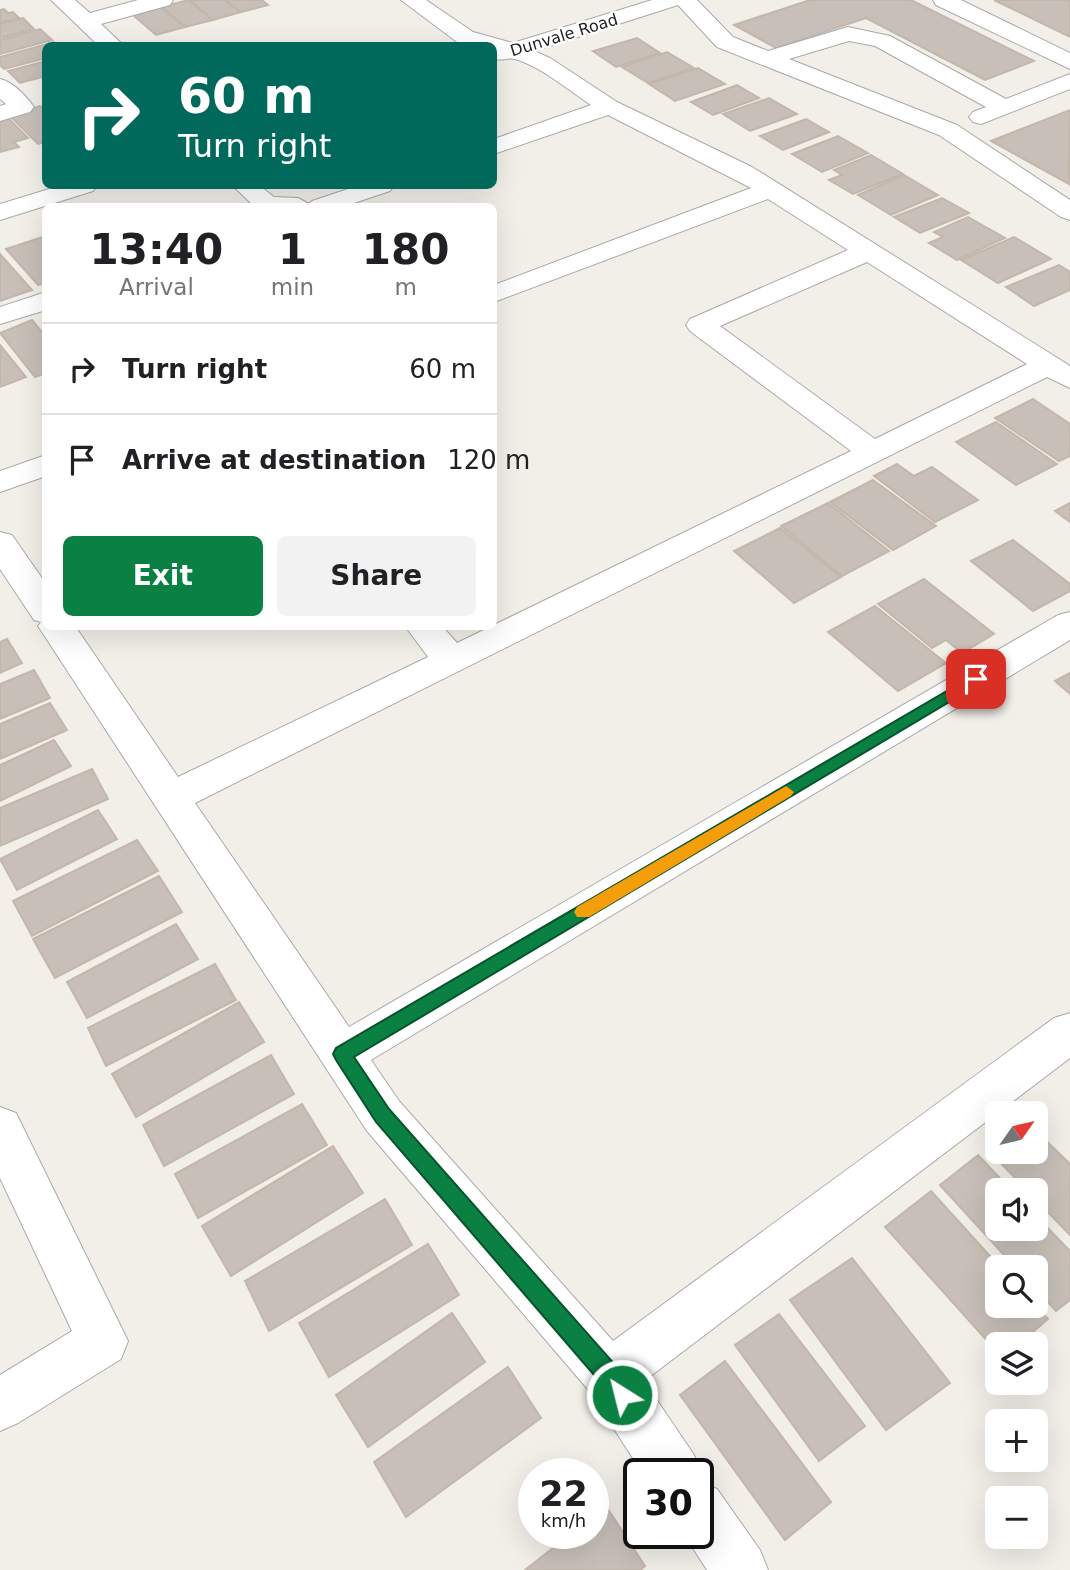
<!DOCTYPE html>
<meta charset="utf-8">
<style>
:root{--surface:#fff;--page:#f2f2f2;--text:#202124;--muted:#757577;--line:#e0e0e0;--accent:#0b8043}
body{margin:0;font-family:"DejaVu Sans",sans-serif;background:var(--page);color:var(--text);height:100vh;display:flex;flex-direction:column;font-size:26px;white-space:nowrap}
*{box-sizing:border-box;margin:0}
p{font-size:23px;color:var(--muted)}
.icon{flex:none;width:38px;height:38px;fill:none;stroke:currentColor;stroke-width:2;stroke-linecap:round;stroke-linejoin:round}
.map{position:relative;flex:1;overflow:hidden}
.side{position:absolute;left:42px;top:203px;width:455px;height:427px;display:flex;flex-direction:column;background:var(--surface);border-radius:10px;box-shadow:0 7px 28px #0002}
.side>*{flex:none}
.top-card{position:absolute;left:42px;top:42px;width:455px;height:147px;border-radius:10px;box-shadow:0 7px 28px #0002;background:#00695c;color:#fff;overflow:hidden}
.needle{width:46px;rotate:56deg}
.fabs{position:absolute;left:985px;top:1101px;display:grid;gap:14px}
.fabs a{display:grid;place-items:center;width:63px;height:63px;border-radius:10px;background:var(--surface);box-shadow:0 7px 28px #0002;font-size:35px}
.speed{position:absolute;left:518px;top:1458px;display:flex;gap:14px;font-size:35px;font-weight:700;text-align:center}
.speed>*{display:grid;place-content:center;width:91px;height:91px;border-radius:50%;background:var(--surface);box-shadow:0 7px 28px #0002;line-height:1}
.speed small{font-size:18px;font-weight:400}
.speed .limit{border:4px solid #111;border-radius:10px;background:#fff;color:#111}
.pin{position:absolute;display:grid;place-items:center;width:60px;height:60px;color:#fff;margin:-30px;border-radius:14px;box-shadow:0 4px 10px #0006}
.me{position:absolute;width:77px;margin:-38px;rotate:324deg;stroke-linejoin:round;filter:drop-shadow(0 0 5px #0008)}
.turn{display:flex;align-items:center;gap:24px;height:147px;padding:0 21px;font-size:32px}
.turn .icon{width:91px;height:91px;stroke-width:2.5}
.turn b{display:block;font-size:49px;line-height:60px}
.eta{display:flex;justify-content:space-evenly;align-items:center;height:119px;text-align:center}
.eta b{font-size:42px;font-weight:600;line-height:49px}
.action{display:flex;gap:14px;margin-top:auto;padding:14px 21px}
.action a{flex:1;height:80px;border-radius:10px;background:var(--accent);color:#fff;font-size:28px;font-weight:600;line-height:80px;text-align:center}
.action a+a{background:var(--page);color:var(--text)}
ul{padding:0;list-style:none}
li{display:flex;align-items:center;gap:21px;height:91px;padding:0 21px;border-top:2px solid var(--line)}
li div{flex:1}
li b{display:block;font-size:26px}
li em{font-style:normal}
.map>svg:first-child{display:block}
</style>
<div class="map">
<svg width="1070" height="1570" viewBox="0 0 1070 1570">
<rect width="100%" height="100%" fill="#f2efe9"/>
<g fill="#c7bfb8" stroke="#c4b6ab" stroke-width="2">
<path d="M189 0 213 20 185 27 161 7Z"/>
<path d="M189 0H225L241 12 213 20Z"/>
<path d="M225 0H262L268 5 241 12Z"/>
<path d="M810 0H911L1034 61 985 80 866 18 776 48 734 25Z"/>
<path d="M994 0H1070V37Z"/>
<path d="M161 7 185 27 156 35 133 15Z"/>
<path d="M4 9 8 13 13 12 19 18 0 23V10Z"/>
<path d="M23 18 34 29 0 38V24Z"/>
<path d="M40 29 52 40 0 54V40Z"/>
<path d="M637 38 660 53 616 67 593 51Z"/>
<path d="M54 42 58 46H46V58L4 69 0 65V57Z"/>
<path d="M667 52 694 68 648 83 622 67Z"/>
<path d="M46 61V76L20 83 8 71Z"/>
<path d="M698 68 725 84 675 101 649 84Z"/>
<path d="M737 85 759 98 713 115 691 102Z"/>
<path d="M769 98 797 114 750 131 723 114Z"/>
<path d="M40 106 46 111V142L38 144 9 115Z"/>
<path d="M1070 110 1069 184 991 141Z"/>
<path d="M6 116 28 138 14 142 19 147 0 152V117Z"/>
<path d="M806 119 829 132 783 150 760 136Z"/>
<path d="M838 136 868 153 822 172 792 154Z"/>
<path d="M871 155 903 174 853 194 829 180 842 175 834 170Z"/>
<path d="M904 175 938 195 891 215 858 195Z"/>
<path d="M942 198 969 213 920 233 894 217Z"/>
<path d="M968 217 1005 238 957 260 929 243 943 237 934 232Z"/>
<path d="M46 236V283L38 285 6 249Z"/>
<path d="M1014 237 1051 259 998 283 961 260Z"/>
<path d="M0 254 32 290 0 301Z"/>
<path d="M1059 265 1070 272V290L1034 306 1006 287Z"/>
<path d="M32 320 46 337V373L35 377 0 333Z"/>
<path d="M0 345 26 377 0 387Z"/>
<path d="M1033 399 1070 424V456L1059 461 995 418Z"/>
<path d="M996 422 1057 464 1016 485 956 442Z"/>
<path d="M897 464 914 476 932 467 978 500 935 522 874 476Z"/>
<path d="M873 480 936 526 893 550 830 502Z"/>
<path d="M828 503 889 551 842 576 781 526Z"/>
<path d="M1070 503V522L1055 511Z"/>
<path d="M780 528 841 577 794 603 734 551Z"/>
<path d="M1013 540 1070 584V591L1033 611 971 561Z"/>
<path d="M924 579 994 634 962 653 946 640 932 648 878 604Z"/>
<path d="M875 606 946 663 898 691 828 632Z"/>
<path d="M7 639 22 663 0 673V642Z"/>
<path d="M34 670 50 698 0 719V684Z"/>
<path d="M1070 673V694L1055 681Z"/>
<path d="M50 703 67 730 0 759V724Z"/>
<path d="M54 740 71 766 0 801V765Z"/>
<path d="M92 769 108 799 0 846V808Z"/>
<path d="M98 810 117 839 17 890 0 859Z"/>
<path d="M137 840 158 871 32 936 13 901Z"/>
<path d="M159 876 182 912 55 978 33 939Z"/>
<path d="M176 924 198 959 87 1018 67 982Z"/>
<path d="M215 964 236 1000 106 1066 88 1028Z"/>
<path d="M239 1002 264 1042 136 1117 112 1074Z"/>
<path d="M271 1055 294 1094 164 1166 143 1125Z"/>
<path d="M302 1104 327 1145 198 1218 175 1174Z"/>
<path d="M1036 1131 1070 1164V1235L1036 1200V1190H1027L986 1148 998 1139V1152H1036Z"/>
<path d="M333 1146 363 1193 231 1276 202 1226Z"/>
<path d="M978 1155 1011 1190H998V1228H1036V1216L1070 1251V1300L1056 1311 1036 1289V1267H1015L940 1185Z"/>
<path d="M931 1191 1000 1267H998V1306H1036L1048 1319 1019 1344H998V1353L885 1227Z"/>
<path d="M385 1199 412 1245 269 1331 245 1281Z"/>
<path d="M428 1244 459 1295 329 1377 299 1323Z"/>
<path d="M852 1258 950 1383 886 1430 790 1300Z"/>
<path d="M452 1313 485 1362 368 1447 336 1395Z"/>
<path d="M779 1314 865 1426 819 1461 735 1345Z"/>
<path d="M725 1361 831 1502 785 1540 680 1395Z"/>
<path d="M508 1367 541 1418 406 1517 374 1462Z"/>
<path d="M606 1506 645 1566 640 1570H525L572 1533H593V1516Z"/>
</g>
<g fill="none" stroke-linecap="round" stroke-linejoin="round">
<defs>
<g id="minor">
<path d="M51 0H75L90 13 138 0H173L170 5 101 24 124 46H99Z"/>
<path d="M401 0H426L473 32 513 43 652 0H697L733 37 768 51 848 27 890 36 1006 99 1070 74V89L981 124 973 122 969 117 973 112 986 107 875 46 849 41 789 59 957 125 1070 200V220L1061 217 939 135 717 47 678 5 534 51 550 58 617 102 752 167 1059 359 1070 366V388L1047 377 195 803 349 1027 1058 615 1070 612V640L371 1060 399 1101 613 1341 1054 1018 1070 1013V1058L644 1381 694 1455 702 1474 699 1481 717 1489 760 1550 768 1570H707L683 1533H698V1474H643L591 1393 367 1131 44 635 38 626 41 622 34 620 0 569V532L12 535 46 584V626H75L178 777 428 657 405 626H442L457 643 851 451 690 331 686 325 690 319 848 250 768 199 494 302V285L751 188 608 115 494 154V139L591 105C568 90 542 67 515 59 509 57 502 61 494 59V46H471L457 42ZM867 262 1027 364 875 439 720 326Z"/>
<path d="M933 0H961L1070 53V69L936 5Z"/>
<path d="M0 79C13 82 26 96 34 107L30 112 0 121V106L6 104 0 99Z"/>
<path d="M59 186H97L93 191 0 220V204Z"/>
<path d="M233 186H260L274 197 298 198 309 204 312 201 357 186H394L390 191 345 206H254Z"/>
<path d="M46 292V310L0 324V307Z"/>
<path d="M46 455V476L0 492V471Z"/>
<path d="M0 1107 16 1113 128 1341 121 1359 18 1423 0 1431V1375L72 1331 0 1178Z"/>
</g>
</defs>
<use href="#minor" stroke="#a9a9a9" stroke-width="2"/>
<use href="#minor" fill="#fff" fill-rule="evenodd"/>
</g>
<path fill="#0b8043" stroke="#07532c" stroke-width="2" d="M976 674 984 679 981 683 354 1057 389 1109 617 1367 633 1395 630 1402 622 1405 615 1402 601 1383 376 1122 336 1060 333 1054 336 1048Z"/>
<path fill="#f59e0b" d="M786 786 794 792 791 796 589 917H577L574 912 577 907Z"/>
<g text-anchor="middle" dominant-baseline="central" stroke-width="5" stroke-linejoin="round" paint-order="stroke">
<g font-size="16" fill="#222" stroke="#fff">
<text transform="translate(564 35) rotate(-17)">Dunvale Road</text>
</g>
</g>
</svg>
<div class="fabs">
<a><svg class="needle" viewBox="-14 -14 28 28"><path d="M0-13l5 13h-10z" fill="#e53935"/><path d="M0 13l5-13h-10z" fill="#757577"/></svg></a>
<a><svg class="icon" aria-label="sound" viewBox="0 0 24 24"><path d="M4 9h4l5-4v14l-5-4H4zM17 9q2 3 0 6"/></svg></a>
<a><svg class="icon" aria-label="search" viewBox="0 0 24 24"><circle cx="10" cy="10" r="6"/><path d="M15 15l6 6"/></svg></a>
<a><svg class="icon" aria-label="layers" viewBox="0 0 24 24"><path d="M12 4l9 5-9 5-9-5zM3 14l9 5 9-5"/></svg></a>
<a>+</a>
<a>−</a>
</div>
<div class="speed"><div>22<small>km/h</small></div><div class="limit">30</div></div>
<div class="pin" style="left:976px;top:679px;background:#d93025"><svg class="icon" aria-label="arrive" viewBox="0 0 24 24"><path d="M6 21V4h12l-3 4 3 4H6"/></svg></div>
<svg class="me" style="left:622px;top:1395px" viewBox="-20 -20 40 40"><circle r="17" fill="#0b8043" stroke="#fff" stroke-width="3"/><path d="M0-11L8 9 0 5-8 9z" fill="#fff"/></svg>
<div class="top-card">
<div class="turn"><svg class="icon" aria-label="right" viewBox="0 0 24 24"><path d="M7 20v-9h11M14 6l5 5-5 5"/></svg><div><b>60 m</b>Turn right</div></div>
</div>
<section class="side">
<div class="eta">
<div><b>13:40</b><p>Arrival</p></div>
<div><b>1</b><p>min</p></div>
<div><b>180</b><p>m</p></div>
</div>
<ul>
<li><svg class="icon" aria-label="right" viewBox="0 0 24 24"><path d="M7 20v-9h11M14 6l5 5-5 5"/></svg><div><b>Turn right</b></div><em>60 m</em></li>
<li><svg class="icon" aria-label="arrive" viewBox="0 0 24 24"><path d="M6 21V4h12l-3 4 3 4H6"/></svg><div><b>Arrive at destination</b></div><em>120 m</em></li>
</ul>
<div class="action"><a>Exit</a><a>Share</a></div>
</section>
</div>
